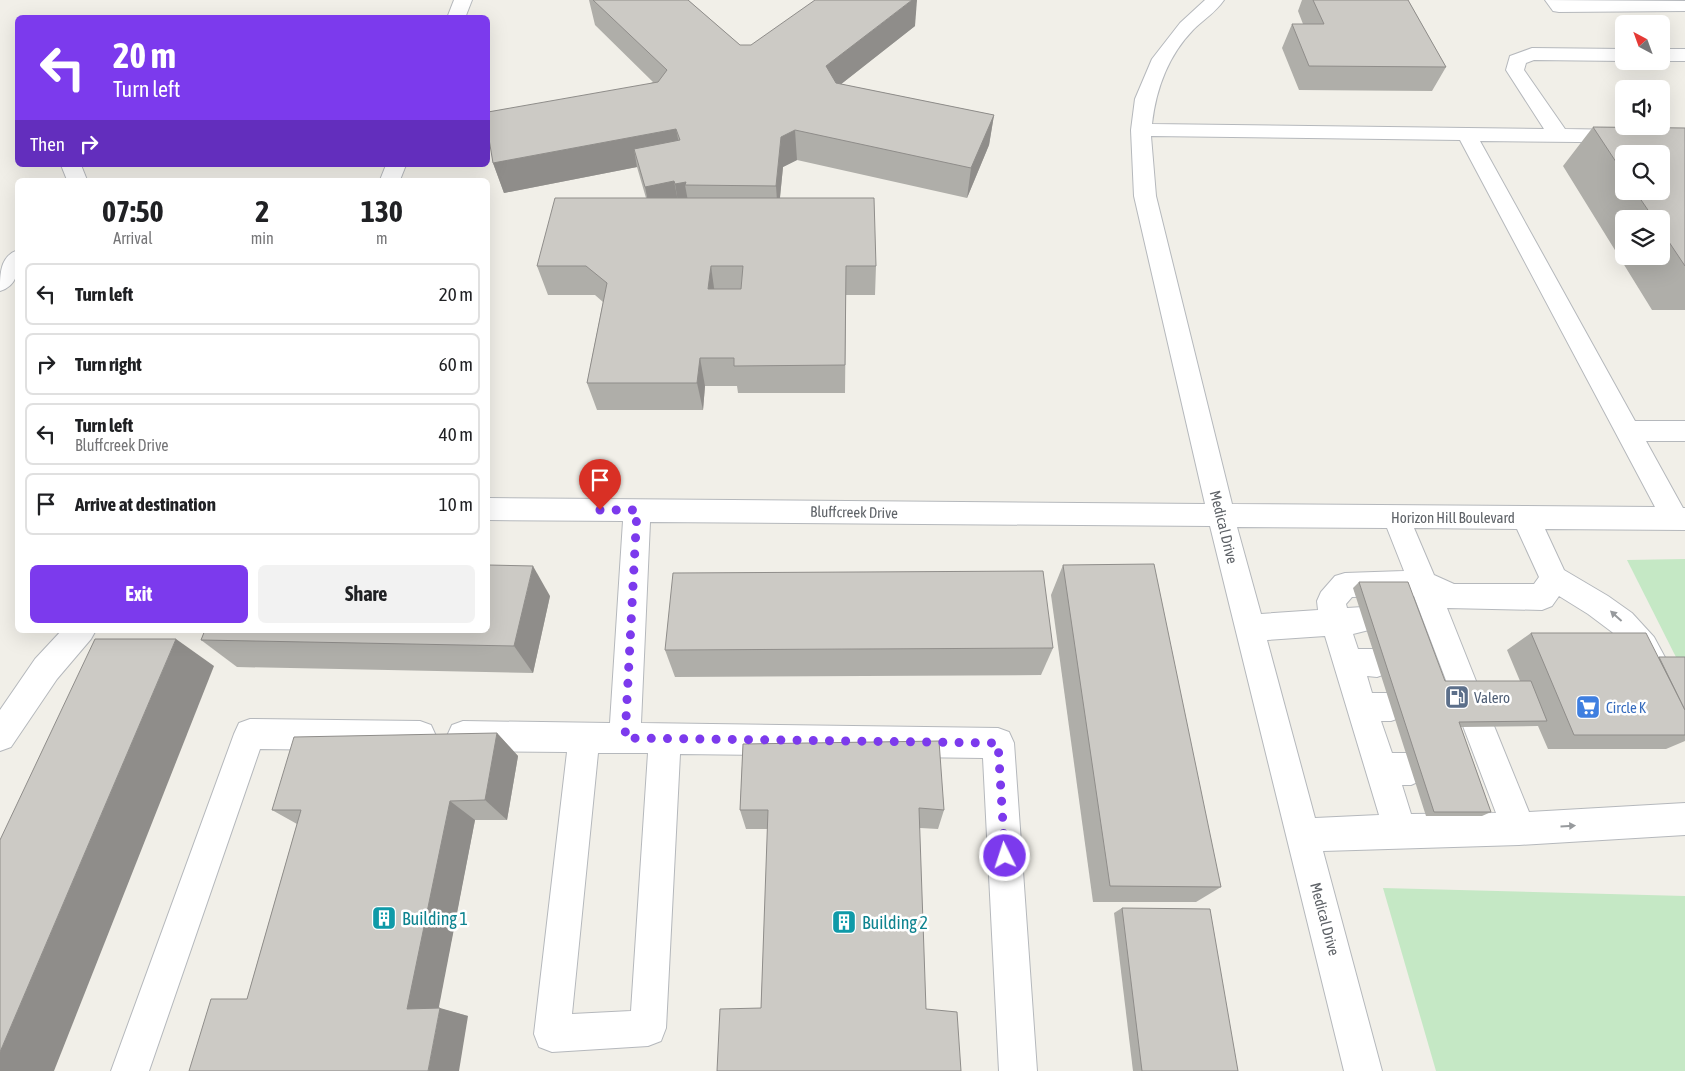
<!DOCTYPE html>
<style>
:root{--surface:#fff;--page:#f2f2f2;--text:#202124;--muted:#757577;--line:#e0e0e0;--accent:#7c3aed}
body{margin:0;font-family:"Asap Condensed",sans-serif;background:var(--page);color:var(--text);height:100vh;display:flex;flex-direction:column;font-size:19px;white-space:nowrap}
*{box-sizing:border-box;margin:0}
p{font-size:16px;color:var(--muted)}
.icon{flex:none;width:28px;height:28px;fill:none;stroke:currentColor;stroke-width:2;stroke-linecap:round;stroke-linejoin:round}
.map{position:relative;flex:1;overflow:hidden}
.drawer{position:absolute;left:15px;top:178px;width:475px;height:455px;display:flex;flex-direction:column;background:var(--surface);border-radius:8px;box-shadow:0 5px 20px #0002}
.drawer>*{flex:none}
.hud{position:absolute;left:15px;top:15px;width:475px;height:152px;border-radius:8px;box-shadow:0 5px 20px #0002;background:#7c3aed;color:#fff;overflow:hidden}
.needle{width:32px;rotate:319deg}
.controls{position:absolute;left:1615px;top:15px;display:grid;gap:10px}
.controls a{display:grid;place-items:center;width:55px;height:55px;border-radius:8px;background:var(--surface);box-shadow:0 5px 20px #0002;font-size:25px}
.pin{position:absolute;display:grid;place-items:center;width:42px;height:42px;color:#fff;margin:-51px -21px;border-radius:50% 50% 50% 0;rotate:-45deg;box-shadow:0 0 5px #0007}
.pin .icon{rotate:45deg}
.me{position:absolute;width:55px;margin:-28px;rotate:356deg;stroke-linejoin:round;filter:drop-shadow(0 0 4px #0008)}
.turn{display:flex;align-items:center;gap:18px;height:105px;padding:0 15px;font-size:22px}
.turn .icon{width:65px;height:65px;stroke-width:2.5}
.turn b{display:block;font-size:35px;line-height:42px}
.then{display:flex;align-items:center;height:48px;padding:0 15px;background:#0003;gap:10px;font-size:19px}
.eta{display:flex;justify-content:space-evenly;align-items:center;height:85px;text-align:center}
.eta b{font-size:30px;font-weight:700;line-height:35px}
.cta{display:flex;gap:10px;margin-top:auto;padding:10px 15px}
.cta a{flex:1;height:58px;border-radius:8px;background:var(--accent);color:#fff;font-size:20px;font-weight:700;line-height:58px;text-align:center}
.cta a+a{background:var(--page);color:var(--text)}
ul{padding:0;list-style:none}
li{display:flex;align-items:center;gap:15px;height:62px;margin:0 10px 8px;padding:0 5px;border:2px solid var(--line);border-radius:8px}
li div{flex:1}
li b{display:block;font-size:19px}
li em{font-style:normal}
.map>svg:first-child{display:block}
</style>
<div class="map">
<svg width="1685" height="1071" viewBox="0 0 1685 1071">
<rect width="100%" height="100%" fill="#f1efe8"/>
<g fill="#c5e8c5">
<path d="M1685 559V675L1627 560Z"/>
<path d="M1383 888 1685 896V1071H1436Z"/>
</g>
<g fill="none" stroke-linecap="round" stroke-linejoin="round">
<defs>
<g id="minor">
<path d="M454 0H472L465 18H447Z"/>
<path d="M1205 0H1224C1216 12 1203 20 1193 30 1168 56 1156 89 1152 124L1544 129 1506 70 1510 56 1532 48 1624 49V61L1534 60 1526 63 1524 70 1565 129 1685 131V143L1480 141 1635 421H1685V441H1646L1683 508H1685V530L1545 529 1564 570 1608 596 1632 613 1654 637 1668 663 1664 673 1653 677 1642 673 1633 656 1612 632 1588 614 1559 596 1552 606 1542 610 1447 608 1478 686 1474 696 1463 700 1452 696 1414 596 1352 597 1346 604 1347 608 1363 607 1373 611 1378 620 1373 629 1353 634 1358 649H1377L1388 653 1392 663 1388 673 1377 677 1367 676 1372 693H1391L1402 697 1406 707 1402 717 1391 721H1381L1392 753H1411L1422 758 1427 769 1422 780 1411 785H1402L1411 814 1496 813 1463 726 1468 716 1479 711 1490 716 1529 812 1685 803V835L1519 845 1323 851 1382 1071H1344L1210 526 650 522 641 723 998 728 1009 732 1014 743 1037 1071H999L983 758 680 754 666 1028 661 1041 648 1046 552 1052 539 1047 534 1034 567 752 463 751 452 747 447 736 452 725 463 721 610 723 623 521 488 520V498L1205 504 1134 196 1131 130 1135 99 1152 59 1180 23ZM1151 136 1460 140 1655 507 1232 504 1156 196ZM1237 527 1387 528 1404 571 1345 573 1335 576 1321 592 1317 601 1318 610 1261 614ZM1414 528 1517 529 1539 577 1534 584H1454L1434 575ZM1325 636 1379 815 1315 818 1267 640ZM598 753H648L631 1011 572 1014Z"/>
<path d="M1545 0 1685 1V11L1559 12 1553 11Z"/>
<rect x="1661" y="49" width="24" height="12"/>
<path d="M61 165H81L87 180H67Z"/>
<path d="M386 165H406L400 180H380Z"/>
<path d="M18 250C18 267 20 285 0 291 0 274 0 256 18 250Z"/>
<path d="M62 630H96L91 639 57 679 11 747 0 751V710L35 659Z"/>
<path d="M250 719 420 721 431 725 436 736 431 747 420 751 260 749 149 1071H111L234 734 239 723Z"/>
</g>
</defs>
<use href="#minor" stroke="#b5b8bc" stroke-width="2"/>
<use href="#minor" fill="#fff" fill-rule="evenodd"/>
</g>
<g fill="#afaea9" fill-rule="evenodd">
<path d="M589 0H688L740 45H751L915 26 841 84 994 115 989 145 967 198 797 160 783 167 780 198 876 266 875 295H846L845 393H738L737 386H705L703 410H597L587 383 603 302 595 295H548L537 266 646 198 637 167 504 193 493 163 653 82 595 25Z"/>
<path d="M1302 0H1408L1446 67 1432 91 1299 90 1282 48 1292 24H1303L1298 11Z"/>
<path d="M1593 127 1685 128V310H1652L1563 166ZM1624 154 1661 191H1624ZM1624 219H1661V256H1624Z"/>
<path d="M1063 565 1221 887 1196 902H1093L1051 595Z"/>
<path d="M1359 582 1445 681H1520L1507 650 1531 633 1659 657H1685V741L1666 749H1548L1538 726 1461 727 1491 812 1482 816H1426L1353 588Z"/>
<path d="M550 596 533 673 237 667 201 640Z"/>
<path d="M1053 648 1041 675 675 677 665 650Z"/>
<path d="M497 733 518 756 507 820H475L438 1008 468 1016 247 999 297 824 272 810Z"/>
<path d="M743 744 944 810 938 829 920 828 761 1008 768 829H746L740 810Z"/>
<path d="M1122 908 1238 1071H1133L1114 913Z"/>
</g>
<g fill="#8f8d8a">
<path d="M912 0H917L915 26 826 96V66Z"/>
<path d="M994 115 989 145 967 198 971 168Z"/>
<path d="M676 129 682 158 634 149 637 167 504 193 493 163Z"/>
<path d="M795 130 797 160 783 167 778 216 776 186 781 137Z"/>
<path d="M674 181 680 211 651 217 645 187Z"/>
<path d="M686 182 685 185 690 212 680 214 675 184Z"/>
<path d="M711 266 715 295 708 289Z"/>
<path d="M700 358 705 386 703 410 697 383Z"/>
<path d="M533 566 550 596 533 673 514 646Z"/>
<path d="M176 639 214 666 54 1071H0V1052Z"/>
<path d="M497 733 518 756 507 820 485 800Z"/>
<path d="M450 801 475 820 437 1017 407 1009Z"/>
<path d="M440 1008 468 1016 459 1071H428Z"/>
</g>
<g fill="#cccac5" stroke="#8f8d8a" fill-rule="evenodd">
<path d="M593 0H688L740 45H751L815 0H912L826 66 836 83 994 115 971 168 795 130 781 137 776 186 685 185 686 182 675 184 674 181 645 187 634 149 680 140 676 129 493 163 488 133V112L658 82 667 70Z"/>
<path d="M1313 0H1408L1446 67 1309 66 1292 24H1324Z"/>
<path d="M1593 127 1685 128V266L1661 230V219H1654L1635 191H1661V154H1624V174Z"/>
<path d="M555 198H874L876 266H846L845 365 734 366V358H700L697 383H587L607 283 586 266H537ZM711 266H743L741 289H708Z"/>
<path d="M1154 564 1221 887 1110 886 1063 565Z"/>
<path d="M488 565 533 566 514 646 201 640 205 630H488Z"/>
<path d="M1043 571 1053 648 665 650 673 573Z"/>
<path d="M1359 582H1408L1445 681H1531L1547 721 1459 722 1491 812H1434Z"/>
<path d="M1531 633H1646L1685 710V735H1574Z"/>
<path d="M95 639H176L0 1052V840Z"/>
<path d="M1659 657H1685V710Z"/>
<path d="M497 733 485 800 450 801 407 1009 440 1008 428 1071H189L211 999H247L301 810H272L294 737Z"/>
<path d="M939 741 944 810 919 808 926 1009 957 1012 961 1071H717L720 1009 761 1008 768 810H740L743 744Z"/>
<path d="M1122 908 1210 909 1238 1071H1142Z"/>
</g>
<defs><path id="oneway-solid" d="M-6-.8H1V-3.2L6.5 0L1 3.2V.8H-6Z" transform="scale(1.25)"/></defs>
<g fill="#979a9d">
<use href="#oneway-solid" transform="translate(1616 616) rotate(-138)"/>
<use href="#oneway-solid" transform="translate(1568 826) rotate(-3)"/>
</g>
<g fill="none" stroke-linecap="round" stroke-linejoin="round">
<path stroke="#7c3aed" stroke-width="9" stroke-dasharray="0 16.2" d="M600 510H637L625 738 998 743 1005 856"/>
</g>
<defs>
<symbol id="fuel-square" viewBox="-11 -11 22 22"><rect x="-9" y="-9" width="18" height="18" rx="4" fill="#5c6f8a" stroke="#fff"/><path d="M-5.5-6h7V0h2V4h1.3V-2.5L3-4.5l.8-.8L6-3V5H2.5V1h-1V6h-7ZM-4.2-4.7v3.2H.2V-4.7Z" fill="#fff"/></symbol>
<symbol id="supermarket-square" viewBox="-11 -11 22 22"><rect x="-9" y="-9" width="18" height="18" rx="4" fill="#3f7fe0" stroke="#fff"/><path d="M-6-5.5h2.5l.6 2H6L4.5 2H-2.5L-4.4-4H-6ZM-1.5 3.2a1.3 1.3 0 1 0 .1 0ZM3 3.2a1.3 1.3 0 1 0 .1 0Z" fill="#fff"/></symbol>
<symbol id="building-square" viewBox="-11 -11 22 22"><rect x="-9" y="-9" width="18" height="18" rx="4" fill="#0f9aa8" stroke="#fff"/><path d="M-4-6H4V6H1V3H-1V6H-4ZM-2.5-4.3h1.7v1.8h-1.7ZM.8-4.3h1.7v1.8H.8ZM-2.5-1h1.7V.8h-1.7ZM.8-1h1.7V.8H.8Z" fill="#fff"/></symbol>
</defs>
<g fill-rule="evenodd">
<use href="#fuel-square" x="1443" y="683" width="28" height="28"/>
<use href="#supermarket-square" x="1574" y="693" width="28" height="28"/>
<use href="#building-square" x="370" y="904" width="28" height="28"/>
<use href="#building-square" x="830" y="908" width="28" height="28"/>
</g>
<g text-anchor="middle" dominant-baseline="central" stroke-width="5" stroke-linejoin="round" paint-order="stroke">
<g font-size="15" fill="#5f6368" stroke="#fff">
<text transform="translate(854 512) rotate(1)">Bluffcreek Drive</text>
<text x="1453" y="517">Horizon Hill Boulevard</text>
<text transform="translate(1224 527) rotate(76)">Medical Drive</text>
<text transform="translate(1325 919) rotate(75)">Medical Drive</text>
</g>
<g font-size="15" fill="#4e5e75" stroke="#fff" text-anchor="start">
<text x="1474" y="697">Valero</text>
</g>
<g font-size="15" fill="#366cbe" stroke="#fff" text-anchor="start">
<text x="1606" y="707">Circle K</text>
</g>
<g font-size="18" fill="#0d838f" stroke="#fff" text-anchor="start">
<text x="402" y="918">Building 1</text>
<text x="862" y="922">Building 2</text>
</g>
</g>
</svg>
<div class="controls">
<a><svg class="needle" viewBox="-14 -14 28 28"><path d="M0-13l5 13h-10z" fill="#e53935"/><path d="M0 13l5-13h-10z" fill="#757577"/></svg></a>
<a><svg class="icon" aria-label="sound" viewBox="0 0 24 24"><path d="M4 9h4l5-4v14l-5-4H4zM17 9q2 3 0 6"/></svg></a>
<a><svg class="icon" aria-label="search" viewBox="0 0 24 24"><circle cx="10" cy="10" r="6"/><path d="M15 15l6 6"/></svg></a>
<a><svg class="icon" aria-label="layers" viewBox="0 0 24 24"><path d="M12 4l9 5-9 5-9-5zM3 14l9 5 9-5"/></svg></a>
</div>
<div class="pin" style="left:600px;top:510px;background:#d93025"><svg class="icon" aria-label="arrive" viewBox="0 0 24 24"><path d="M6 21V4h12l-3 4 3 4H6"/></svg></div>
<svg class="me" style="left:1005px;top:856px" viewBox="-20 -20 40 40"><circle r="17" fill="#7c3aed" stroke="#fff" stroke-width="3"/><path d="M0-11L8 9 0 5-8 9z" fill="#fff"/></svg>
<div class="hud">
<div class="turn"><svg class="icon" aria-label="left" viewBox="0 0 24 24"><path d="M17 20v-9H6M10 6l-5 5 5 5"/></svg><div><b>20 m</b>Turn left</div></div>
<div class="then">Then<svg class="icon" aria-label="right" viewBox="0 0 24 24"><path d="M7 20v-9h11M14 6l5 5-5 5"/></svg></div>
</div>
<section class="drawer">
<div class="eta">
<div><b>07:50</b><p>Arrival</p></div>
<div><b>2</b><p>min</p></div>
<div><b>130</b><p>m</p></div>
</div>
<ul>
<li><svg class="icon" aria-label="left" viewBox="0 0 24 24"><path d="M17 20v-9H6M10 6l-5 5 5 5"/></svg><div><b>Turn left</b></div><em>20 m</em></li>
<li><svg class="icon" aria-label="right" viewBox="0 0 24 24"><path d="M7 20v-9h11M14 6l5 5-5 5"/></svg><div><b>Turn right</b></div><em>60 m</em></li>
<li><svg class="icon" aria-label="left" viewBox="0 0 24 24"><path d="M17 20v-9H6M10 6l-5 5 5 5"/></svg><div><b>Turn left</b><p>Bluffcreek Drive</p></div><em>40 m</em></li>
<li><svg class="icon" aria-label="arrive" viewBox="0 0 24 24"><path d="M6 21V4h12l-3 4 3 4H6"/></svg><div><b>Arrive at destination</b></div><em>10 m</em></li>
</ul>
<div class="cta"><a>Exit</a><a>Share</a></div>
</section>
</div>
